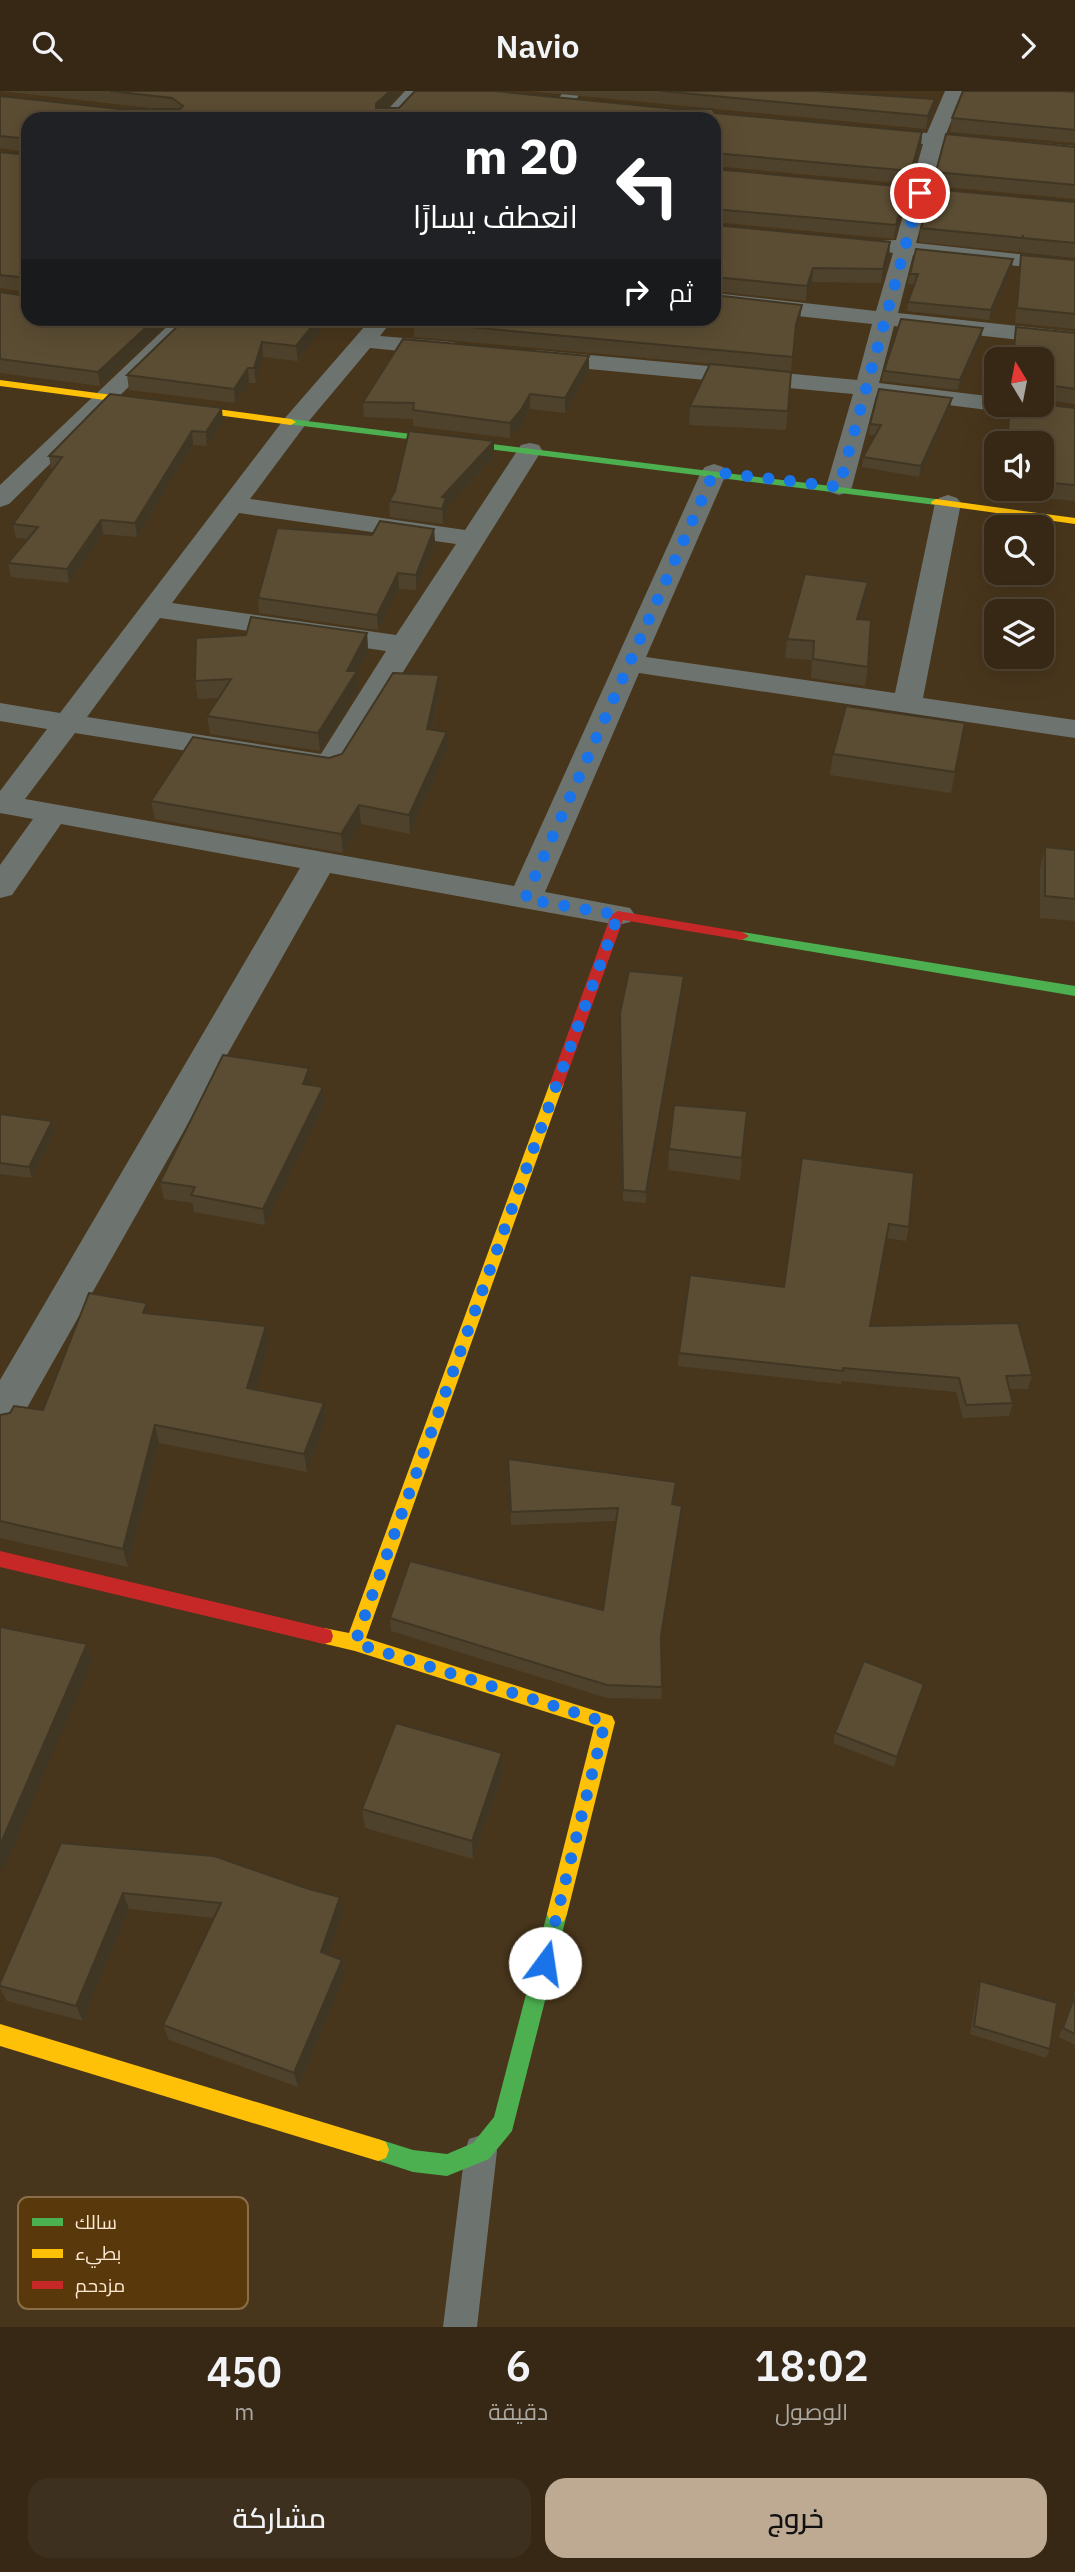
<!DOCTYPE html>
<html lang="ar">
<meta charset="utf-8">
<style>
:root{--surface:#362815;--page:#3d301e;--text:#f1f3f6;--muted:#aaa6a0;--line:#504434;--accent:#beaa92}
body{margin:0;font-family:"IBM Plex Sans",Cairo,sans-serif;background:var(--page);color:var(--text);direction:rtl;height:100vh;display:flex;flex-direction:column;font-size:26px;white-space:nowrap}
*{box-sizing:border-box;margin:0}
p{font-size:23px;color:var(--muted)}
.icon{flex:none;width:38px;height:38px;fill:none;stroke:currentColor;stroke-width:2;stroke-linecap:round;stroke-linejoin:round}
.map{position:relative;height:2236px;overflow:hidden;direction:ltr}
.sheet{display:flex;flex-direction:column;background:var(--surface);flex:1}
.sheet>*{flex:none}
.banner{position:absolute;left:21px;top:21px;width:700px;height:214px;border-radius:21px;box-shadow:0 7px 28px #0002,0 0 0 2px var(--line);direction:rtl;background:#202124;color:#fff;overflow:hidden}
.needle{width:46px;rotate:350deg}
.controls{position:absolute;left:984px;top:256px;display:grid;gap:14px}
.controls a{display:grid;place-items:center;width:70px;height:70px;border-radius:14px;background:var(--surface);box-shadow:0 7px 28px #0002,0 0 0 2px var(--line);font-size:35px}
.pin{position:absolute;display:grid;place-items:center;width:60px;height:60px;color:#fff;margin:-30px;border:4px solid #fff;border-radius:50%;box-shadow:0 2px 7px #0007}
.me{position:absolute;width:77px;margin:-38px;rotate:14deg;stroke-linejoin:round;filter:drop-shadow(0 0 5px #0008)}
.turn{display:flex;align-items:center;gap:24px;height:147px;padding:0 28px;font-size:32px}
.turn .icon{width:91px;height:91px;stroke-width:2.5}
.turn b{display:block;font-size:49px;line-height:60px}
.then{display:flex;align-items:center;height:66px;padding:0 28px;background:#0003;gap:14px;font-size:26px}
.eta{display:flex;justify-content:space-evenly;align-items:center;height:119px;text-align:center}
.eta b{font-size:42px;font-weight:600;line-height:49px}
.cta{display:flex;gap:14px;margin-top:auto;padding:14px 28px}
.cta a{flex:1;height:80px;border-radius:21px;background:var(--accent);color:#111;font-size:28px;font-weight:600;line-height:80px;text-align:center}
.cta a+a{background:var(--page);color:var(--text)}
header{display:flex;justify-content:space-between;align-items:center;height:91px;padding:0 28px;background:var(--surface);font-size:32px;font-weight:600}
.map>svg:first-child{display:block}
</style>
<header><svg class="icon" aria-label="forward" viewBox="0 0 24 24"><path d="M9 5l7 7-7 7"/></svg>Navio<svg class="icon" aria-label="search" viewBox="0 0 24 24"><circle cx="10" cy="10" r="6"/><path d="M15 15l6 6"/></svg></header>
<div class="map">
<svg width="1075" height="2236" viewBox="0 0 1075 2236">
<rect width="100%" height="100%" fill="#48361c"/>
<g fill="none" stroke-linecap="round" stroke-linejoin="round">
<path fill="#6d746f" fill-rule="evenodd" d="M481 2044 493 2048 497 2060 477 2236H443L465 2060 469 2048Z"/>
<g fill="#6d746f" fill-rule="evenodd">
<path d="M405 0H424L398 28H379Z"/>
<path d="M564 0H582L562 28H543Z"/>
<path d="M945 0H963L946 43 1075 55V67L942 55 916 152 1075 169V181L913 164 898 222 1075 241V255L894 235 879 292 996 306V313H1008L1004 318 996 320 876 305 852 396 848 401 839 404 830 401 826 396 853 303 536 273 528 271 524 266 528 261 536 259 857 289 872 233 714 216V202L876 220 893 162 873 158 869 154 873 150 896 149 923 53 868 48 859 42 868 36 927 42Z"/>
<path d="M175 228H198L9 413 0 416V394Z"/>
<path d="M371 228H387L390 232 380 245 452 251 460 253 463 258 460 263 452 265 370 257 303 337 250 408 465 439 521 354 530 352 539 354 542 359 341 680 330 683 75 642 25 708 514 795 701 381 705 376 714 373 723 376 727 381 646 566 895 602 935 412 939 407 948 404 957 407 961 412 923 607 1075 629V647L639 582 545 801 630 817 635 824 630 831 618 834 330 782 15 1338 0 1343V1289L300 777 61 733 12 804 0 807V774L33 728 0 722V700L47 638 0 630V612L60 622 285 327ZM239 422 456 453 396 544 172 512ZM160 527 386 560 321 663 87 626Z"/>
</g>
<g fill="#4caf50" fill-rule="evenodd">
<path d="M291 328 936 408 941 411 936 414 287 333V329Z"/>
<path d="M742 841 1075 895V905L737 848 735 845 737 842Z"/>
<path d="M557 1813 564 1816 567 1823 512 2040 489 2068 447 2085 413 2081 370 2067 367 2059 370 2051 378 2048 413 2059 447 2063 473 2052 494 2026 547 1823 550 1816Z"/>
</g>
<g fill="#ffc107" fill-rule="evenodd">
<path d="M0 289 291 328 296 331 291 334 0 295Z"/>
<path d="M936 408 1075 427V433L932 413 931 411Z"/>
<path d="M557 987 564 992 366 1547 612 1625 615 1631 567 1823 564 1830 557 1833 550 1830 547 1823 594 1636 355 1560 317 1551 315 1545 317 1539 324 1537 349 1542 550 992Z"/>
<path d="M0 1933 378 2048 386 2051 389 2059 386 2067 378 2070 0 1955Z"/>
</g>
<g fill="#c62828" fill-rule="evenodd">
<path d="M618 820 742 841 749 845 742 849 623 829 564 992 562 996H552L550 992 611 824Z"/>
<path d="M0 1460 324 1537 331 1539 333 1545 331 1551 324 1553 0 1476Z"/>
</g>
</g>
<g fill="#4e422c">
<path d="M0 0H402L386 17 715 22 922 41 921 54 909 93 714 75V28H28V228H173L100 295 0 282V284V201L27 205V201L0 197V61L27 64V61L0 57V5L120 18H159Z"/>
<path d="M528 0H815L934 20 926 38Z"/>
<path d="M1075 1V52L950 41 952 27Z"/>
<path d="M1075 56V108L934 95 936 81Z"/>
<path d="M714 78 905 109 894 148 714 131Z"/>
<path d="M1075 111V167L1020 161V158L1019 161 919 151 921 137Z"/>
<path d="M714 133 890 151 889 165 881 192 812 191 806 210 714 200Z"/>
<path d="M1021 164 1075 169V238L1015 232 1019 178Z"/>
<path d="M1012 177 989 229 907 220 908 211 915 193H908L910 183Z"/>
<path d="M185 228H330L298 270 263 266 256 292H249L235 312 129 299 127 284Z"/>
<path d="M800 228 794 247 791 280 414 246V231Z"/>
<path d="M1016 236 1075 242V313L1041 308V268H1012Z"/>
<path d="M981 247 958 299 882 290 884 280Z"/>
<path d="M589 265V280L565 322 530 318 522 335 510 347 413 335V328L364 326 363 311Z"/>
<path d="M791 281 786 339 689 334 690 315Z"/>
<path d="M1010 313 1075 317V410L1002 403V397H1041V352H1005Z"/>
<path d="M950 317 919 386 862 376 863 366 875 344H869L870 333Z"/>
<path d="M223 331 207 355 193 354 137 446 103 443 69 492 11 486 8 472 28 448 16 447 13 433 53 378H51L49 365Z"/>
<path d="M494 366 447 417V422L443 433 390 426 389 410Z"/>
<path d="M434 438 435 453 416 499 399 498 378 539 259 522 258 507 372 444Z"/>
<path d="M865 509 860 528 868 576 865 595 811 587 812 569 785 567 787 548Z"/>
<path d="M367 542 368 560 357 581 359 598 320 660 210 643 207 625 219 607 198 608 195 590Z"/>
<path d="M439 584V602L432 639 447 659 410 743 361 733 343 762 155 728 151 710 329 667 342 663Z"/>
<path d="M965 632 951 702 830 684 833 663Z"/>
<path d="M1045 756 1075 759V830L1040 827V777Z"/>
<path d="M684 885 683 896 646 1112 623 1110 620 922Z"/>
<path d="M311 994 323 996 325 1013 265 1134 194 1121 193 1112 164 1108 160 1091Z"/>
<path d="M747 1020 740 1089 668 1079 669 1058Z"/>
<path d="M0 1023 52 1030 55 1041 32 1087 0 1083Z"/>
<path d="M802 1067 909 1136 906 1150 886 1147 870 1235 1032 1284 1028 1298H1009L1013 1312 1009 1325 963 1327 956 1301 841 1290V1293L678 1275 679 1262 784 1196Z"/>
<path d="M150 1223 269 1254 255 1299 326 1330 307 1381 159 1352 128 1476 0 1447V1324L43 1319Z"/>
<path d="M508 1368 675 1404 673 1414 682 1415 661 1550 662 1596 661 1608 607 1607 391 1540 390 1527 603 1519 616 1430 511 1434Z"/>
<path d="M921 1604 894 1676 833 1652 835 1642Z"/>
<path d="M502 1662 503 1681 473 1768 365 1737 362 1718Z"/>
<path d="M61 1752 343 1822 328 1864 342 1869 345 1885 298 1996 169 1949 163 1934 214 1827 129 1818 83 1930 7 1910 0 1897V1892Z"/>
<path d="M980 1890 1050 1958 1046 1967 970 1943 977 1899Z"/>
<path d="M1075 1900V1954L1059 1946Z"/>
</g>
<g fill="#403624">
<path d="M390 0H402L377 26 376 13Z"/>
<path d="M935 8 934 20 926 38 928 25Z"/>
<path d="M477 20V28H471Z"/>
<path d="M922 41 921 54 909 93 911 80Z"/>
<path d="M906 96 905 109 894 148 896 134Z"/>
<path d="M890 151 889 165 881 192 883 178Z"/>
<path d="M1013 168 1012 177 989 229 991 219Z"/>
<path d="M813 177 812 191 806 210 807 195Z"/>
<path d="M802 214 800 228 794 247 796 233Z"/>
<path d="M155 228H173L100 295 98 281Z"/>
<path d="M318 228H330L298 270 296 255Z"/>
<path d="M983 237 981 247 958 299 960 289Z"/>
<path d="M262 251 263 266 256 292 254 277Z"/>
<path d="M589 265V280L565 322V307Z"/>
<path d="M248 277 249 292 235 312 234 298Z"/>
<path d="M530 303V318L522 335 510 347V332Z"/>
<path d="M952 307 950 317 919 386 921 375Z"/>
<path d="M222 317 223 331 207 355 206 341Z"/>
<path d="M192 340 193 354 137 446 135 432Z"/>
<path d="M494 350V366L447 417V422L443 433 442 406Z"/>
<path d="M101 429 103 443 69 492 67 478Z"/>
<path d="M434 438 435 453 416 499V484Z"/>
<path d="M398 482 399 498 378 539 377 524Z"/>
<path d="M868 491 865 509 855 547 857 528Z"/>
<path d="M367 542 368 560 357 581 359 598 320 660 318 642Z"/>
<path d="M439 584V602L428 657 427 638Z"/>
<path d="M447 641V659L410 743 409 724Z"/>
<path d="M359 714 361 733 343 762 341 743Z"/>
<path d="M684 885 683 896 646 1112V1101Z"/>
<path d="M309 977 311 994 305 1010 303 993Z"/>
<path d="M323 996 325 1013 265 1134 263 1118Z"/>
<path d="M52 1030 55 1041 32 1087 29 1076Z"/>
<path d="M147 1212 152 1231 143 1222Z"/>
<path d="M266 1235 269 1254 250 1316 247 1297Z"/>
<path d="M324 1312 326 1330 307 1381 304 1363Z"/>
<path d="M155 1334 159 1352 128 1476 123 1458Z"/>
<path d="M682 1415 681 1428 660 1558 661 1545Z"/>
<path d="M87 1553 92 1571 2 1782 0 1777V1754Z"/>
<path d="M924 1593 921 1604 894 1676 897 1666Z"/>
<path d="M502 1662 503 1681 473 1768 472 1750Z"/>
<path d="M123 1802 129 1818 83 1930 76 1915Z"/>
<path d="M340 1806 343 1822 324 1877 321 1861Z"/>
<path d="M342 1869 345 1885 298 1996 294 1982Z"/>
</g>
<g fill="#5b4d33" stroke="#403624" stroke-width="2">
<path d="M110 0H390L376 13V17H399L415 0H494L676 18H712L715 22 922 41 911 80 714 62V28H488L477 20 471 28H28V228H155L98 281 0 268V201L27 205V187L0 184V61L27 64 28 48 0 45V5L120 18H180L183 15 172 7Z"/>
<path d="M661 0H815L935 8 928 25Z"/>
<path d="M963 0H1060L1075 1V39L952 27Z"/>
<path d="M946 43 1075 56V94L936 81Z"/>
<path d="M714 78H715L906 96 896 134 714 118Z"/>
<path d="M932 98 1075 111V152L1023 147V144L1022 147 921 137Z"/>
<path d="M714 133 715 134 890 151 883 178 813 177 807 195 714 186Z"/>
<path d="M916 158 1013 168 991 219 908 211 918 183H910Z"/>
<path d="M1021 164 1075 169V223L1017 217Z"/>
<path d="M714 204 802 214 796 233 793 266 414 231 416 228H714Z"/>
<path d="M185 228H318L296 255 262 251 254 277H248L234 298 127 284Z"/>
<path d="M901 228 983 237 960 289 884 280Z"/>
<path d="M1016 236 1075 242V298L1041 293V268H1013Z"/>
<path d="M403 248 589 265 565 307 530 303 521 319 510 332 413 319 414 312 363 311Z"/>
<path d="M710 273 791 281 788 320 690 315Z"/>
<path d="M879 298 952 307 921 375 863 366 881 334 870 333Z"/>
<path d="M110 303 222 317 206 341 192 340 135 432 101 429 67 478 8 472 38 436 13 433 62 366 49 365Z"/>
<path d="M1010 313H1041L1075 317V394L1041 391V352H1007Z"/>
<path d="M409 340 494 350 442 406 446 407 442 418 389 410 395 400Z"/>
<path d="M380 430 434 438 416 484 398 482 377 524 258 507 277 437 372 444Z"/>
<path d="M805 483 868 491 857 528 871 529 868 576 813 568 814 550 787 548Z"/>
<path d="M251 526 367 542 347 580H357L318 642 207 625 231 588 195 590 196 547 246 544Z"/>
<path d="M393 582 439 584 427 638 447 641 409 724 359 714 341 743 151 710 193 646 329 667 342 663Z"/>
<path d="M846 615 965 632 955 681 833 663Z"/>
<path d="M1045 756 1075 759V808L1045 805Z"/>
<path d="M629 880 684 885 646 1101 623 1099 620 922Z"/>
<path d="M223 964 309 977 303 993 323 996 263 1118 191 1104 195 1096 160 1091Z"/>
<path d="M674 1014 747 1020 742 1067 669 1058Z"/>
<path d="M0 1023 52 1030 29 1076 0 1072Z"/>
<path d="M802 1067 914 1082 909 1136 889 1133 870 1235 1018 1232 1032 1284 1006 1285 1013 1312 966 1314 959 1287 843 1277V1280L679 1262 690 1184 784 1196Z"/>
<path d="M89 1202 147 1212 143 1222 266 1235 247 1297 324 1312 304 1363 155 1334 123 1458 0 1430V1324L10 1322 14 1315 43 1319Z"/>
<path d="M508 1368 676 1391 672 1413 682 1415 661 1545 662 1596 607 1594 390 1527 410 1470 603 1519 618 1417 511 1421Z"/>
<path d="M0 1536 87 1553 0 1754Z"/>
<path d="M864 1570 924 1593 897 1666 835 1642Z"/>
<path d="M396 1632 502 1662 472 1750 362 1718Z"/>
<path d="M61 1752 214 1765 309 1798 340 1806 321 1861 342 1869 294 1982 163 1934 221 1812 123 1802 76 1915 0 1895V1892Z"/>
<path d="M980 1890 1057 1912 1050 1958 974 1935Z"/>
<path d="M1075 1904V1943L1063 1937Z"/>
</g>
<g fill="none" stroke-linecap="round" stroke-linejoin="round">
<path stroke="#1a73e8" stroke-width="12" stroke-dasharray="0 21.6" d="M545 1872 605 1631 355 1552 618 824 525 808 714 381 839 396 920 102"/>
</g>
<rect x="18" y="2106" width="230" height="112" rx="10" fill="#59390b" stroke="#8a6e47" stroke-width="2"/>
<rect x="32" y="2127" width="31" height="8" fill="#4caf50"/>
<rect x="32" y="2158" width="31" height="9" fill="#ffc107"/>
<rect x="32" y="2190" width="31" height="8" fill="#c62828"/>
<g font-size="19" fill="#fde9d2">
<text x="75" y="2138">سالك</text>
<text x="75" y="2169">بطيء</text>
<text x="75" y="2201">مزدحم</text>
</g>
</svg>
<div class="controls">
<a><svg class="needle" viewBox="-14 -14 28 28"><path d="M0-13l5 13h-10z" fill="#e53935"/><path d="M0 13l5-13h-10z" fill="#aaa6a0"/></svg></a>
<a><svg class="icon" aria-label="sound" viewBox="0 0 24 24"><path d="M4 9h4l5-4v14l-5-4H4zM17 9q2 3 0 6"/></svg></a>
<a><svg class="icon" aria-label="search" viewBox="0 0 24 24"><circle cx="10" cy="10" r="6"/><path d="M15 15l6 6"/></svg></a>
<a><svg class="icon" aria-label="layers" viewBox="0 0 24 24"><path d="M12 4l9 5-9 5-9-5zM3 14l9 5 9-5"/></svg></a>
</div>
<div class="pin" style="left:920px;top:102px;background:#d93025"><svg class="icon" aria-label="arrive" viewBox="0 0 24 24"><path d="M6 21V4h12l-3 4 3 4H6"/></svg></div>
<svg class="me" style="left:545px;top:1872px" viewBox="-20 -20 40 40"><circle r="19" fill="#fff"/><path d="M0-13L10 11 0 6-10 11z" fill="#1a73e8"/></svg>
<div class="banner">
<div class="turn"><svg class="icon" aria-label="left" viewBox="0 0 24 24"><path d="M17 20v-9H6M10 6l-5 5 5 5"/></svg><div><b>20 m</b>انعطف يسارًا</div></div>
<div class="then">ثم<svg class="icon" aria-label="right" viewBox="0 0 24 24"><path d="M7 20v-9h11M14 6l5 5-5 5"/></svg></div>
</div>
</div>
<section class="sheet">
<div class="eta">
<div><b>18:02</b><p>الوصول</p></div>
<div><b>6</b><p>دقيقة</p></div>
<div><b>450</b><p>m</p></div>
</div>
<div class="cta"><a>خروج</a><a>مشاركة</a></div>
</section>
